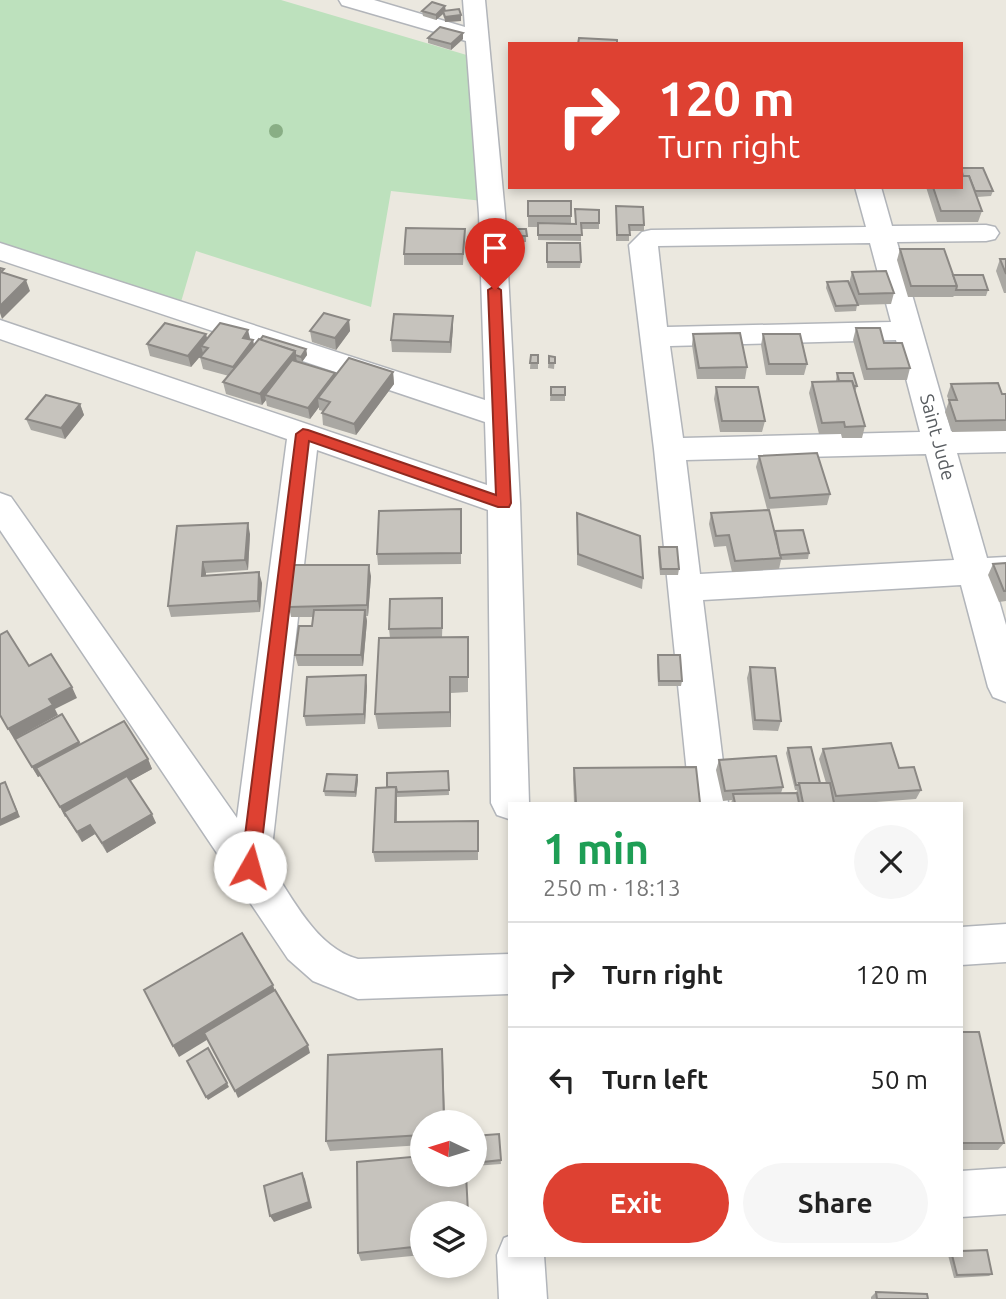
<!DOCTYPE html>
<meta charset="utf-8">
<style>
:root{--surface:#fff;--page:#f6f6f6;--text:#222;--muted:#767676;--line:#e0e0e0;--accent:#de4132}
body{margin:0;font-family:Ubuntu,sans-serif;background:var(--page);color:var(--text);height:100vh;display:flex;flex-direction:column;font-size:26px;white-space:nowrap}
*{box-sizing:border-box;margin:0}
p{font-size:23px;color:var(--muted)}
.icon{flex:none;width:38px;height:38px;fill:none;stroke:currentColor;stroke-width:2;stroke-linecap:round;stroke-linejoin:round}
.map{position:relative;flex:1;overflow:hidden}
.details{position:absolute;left:508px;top:802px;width:455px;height:455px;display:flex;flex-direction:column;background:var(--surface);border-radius:0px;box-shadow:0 4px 10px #0003}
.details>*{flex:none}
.guide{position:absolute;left:508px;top:42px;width:455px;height:147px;border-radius:0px;box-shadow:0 4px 10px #0003;background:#de4132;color:#fff;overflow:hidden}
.needle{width:46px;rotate:274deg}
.tools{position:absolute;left:410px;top:1110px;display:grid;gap:14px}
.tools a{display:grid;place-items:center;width:77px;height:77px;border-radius:50%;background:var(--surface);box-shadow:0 4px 10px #0003;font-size:35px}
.pin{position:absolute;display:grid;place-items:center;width:60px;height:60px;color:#fff;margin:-72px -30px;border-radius:50% 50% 50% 0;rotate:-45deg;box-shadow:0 0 7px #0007}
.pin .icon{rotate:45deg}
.me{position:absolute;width:77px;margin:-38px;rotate:7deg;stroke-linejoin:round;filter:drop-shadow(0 0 5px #0008)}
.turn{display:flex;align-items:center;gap:24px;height:147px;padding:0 35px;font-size:32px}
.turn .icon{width:91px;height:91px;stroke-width:2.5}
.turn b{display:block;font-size:49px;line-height:60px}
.round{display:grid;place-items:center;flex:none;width:74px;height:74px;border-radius:37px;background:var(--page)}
.headline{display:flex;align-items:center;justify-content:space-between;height:119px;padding:0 35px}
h1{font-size:42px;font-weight:600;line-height:52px;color:#1e9e55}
.button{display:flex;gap:14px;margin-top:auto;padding:14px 35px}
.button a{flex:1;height:80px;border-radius:42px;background:var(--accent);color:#fff;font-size:28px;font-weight:600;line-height:80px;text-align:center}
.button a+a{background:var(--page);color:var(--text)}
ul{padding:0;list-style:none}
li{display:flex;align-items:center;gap:21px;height:105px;padding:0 35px;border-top:2px solid var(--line)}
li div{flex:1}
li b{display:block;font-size:26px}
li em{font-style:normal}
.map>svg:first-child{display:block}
</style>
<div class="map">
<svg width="1006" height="1299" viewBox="0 0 1006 1299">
<rect width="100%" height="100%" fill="#ebe8df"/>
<path fill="#bde1bd" d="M0 0H281L470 56 483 201 391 191 371 307 196 251 181 302 0 243Z"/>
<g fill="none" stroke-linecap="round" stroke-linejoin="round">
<defs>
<g id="minor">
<path d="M339 0H374L465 27 463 0H485L505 214 520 503 529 803H509V819L497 815 491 803 488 510 317 450 270 865C293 898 316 948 358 959L509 954V994L358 999 313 981 288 959 0 530V493L11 497 237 818 287 439 0 339V320L487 485 485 422 0 260V243L485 400 479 214 466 41 342 5Z"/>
<path d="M855 187H881L892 226 986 225 995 227 999 233 995 239 986 241 897 242 951 431 1006 430V452L957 453 987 558 1006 557V583H994L1006 625V702L993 697 988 687 961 585 703 600 728 803H690L654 449 629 245 642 232 651 230 866 227ZM870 243 891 322 667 327 658 246ZM896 340 920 432 683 438 670 346ZM926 454 954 560 700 574 686 460Z"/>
<path d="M1006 924V962L961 965V927Z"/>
<path d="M1006 1168V1214L961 1217V1171Z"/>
<path d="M509 1236V1255H544L547 1299H499L497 1255 504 1238Z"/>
</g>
</defs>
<use href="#minor" stroke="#b2b5ba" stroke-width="3"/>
<use href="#minor" fill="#fff" fill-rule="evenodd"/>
</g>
<circle fill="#89ae85" cx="276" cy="131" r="7"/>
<g fill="#aaa8a3">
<path d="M446 10 461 21 445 22 443 14 436 20 423 16 422 11Z"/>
<path d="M463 33V39L451 50 428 43V38Z"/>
<path d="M961 168 993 191 991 196 977 197 982 211 978 222H937L926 187H961Z"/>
<path d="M528 201H571V224L599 223V229H581V241L538 240V227H528Z"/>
<path d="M616 206 644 225V231H629V241H616Z"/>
<path d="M465 229 463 265H404V254Z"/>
<rect x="515" y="229" width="11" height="13"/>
<path d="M547 243 581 262 580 268H547Z"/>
<path d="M900 249 953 275 988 290 986 296H954L953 297H908L897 260Z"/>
<path d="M1000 259H1006V293H1004L996 271Z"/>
<path d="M852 272 894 293 891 304 857 305 856 311 835 312 826 288 827 282 849 283Z"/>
<path d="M453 316V327L451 353 392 352 391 340Z"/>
<path d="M349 320 350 331 336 350 312 342 310 331Z"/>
<path d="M856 328 884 343 910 368 907 380H864L853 340Z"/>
<path d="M693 334 747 367 745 379H697L692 345Z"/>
<path d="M763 334 807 364 804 375H766L761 345Z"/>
<path d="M207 339 250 340H253L254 345 306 349 307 355 302 362H296L335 376 393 372 394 384 356 435 323 425 322 413 323 411 319 410V407L310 419 267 406 266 400 262 405 226 394 223 382 229 376 203 369 200 357 203 353 191 367 150 356 147 344Z"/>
<path d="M531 355H538V369H530Z"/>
<path d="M549 356 555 357 554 369 548 368Z"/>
<path d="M837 373 857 386 855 392 865 426 862 438H842L841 434H819L809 393 812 382 836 381Z"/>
<path d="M951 384 1006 394V431L952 432 945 412 949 401 947 396Z"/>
<path d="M551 387H565V401H550Z"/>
<path d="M716 387 765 421 762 432H720L714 399Z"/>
<path d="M80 404 84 415 65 439 31 430 26 419Z"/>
<path d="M759 456 830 494 827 505 767 509 756 467Z"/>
<path d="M461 509V564L378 565 377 554Z"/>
<path d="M577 513 643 578 642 589 577 565Z"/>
<path d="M711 513 774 532 809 553 808 559 781 560 779 569 732 572 726 546 714 547 709 524Z"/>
<path d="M177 526 250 534 248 570 206 573V575L262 583 260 612 171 617 168 606Z"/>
<path d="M659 547 679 569 678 575H660L658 552Z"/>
<path d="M1006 563V601L999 602 988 575 993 564Z"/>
<path d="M371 576 368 616H366L367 621 363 666H298L295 655 312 626 313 617H291L289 607Z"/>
<path d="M443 609 442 637H468V692L451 693V727L378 729 375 714 390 638 389 629Z"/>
<path d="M658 655 682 681 681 686H658L657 660Z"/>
<path d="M750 667 781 721 778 731 753 730 747 678Z"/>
<path d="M367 686 365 724 306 726 304 716Z"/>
<path d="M15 739 80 745 148 759 152 769 130 781 156 823 107 853 95 834 82 842 40 776 38 777Z"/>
<path d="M788 748 820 783H826L819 759 823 749 899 768 921 790 916 799 863 803H731L732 800 723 801 716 770 719 760 783 787 781 793H796L797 790H795L786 753Z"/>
<path d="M574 768 700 803H574L573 778Z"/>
<path d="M448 771 449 795 397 797V822L478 821V860L375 862 373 852 387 787Z"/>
<path d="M357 775 358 780 356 797 325 796 324 791Z"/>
<path d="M961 1032 1004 1143 998 1150H961Z"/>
<path d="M442 1049 443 1060 422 1122V1145L330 1151 326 1141Z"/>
<path d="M499 1134 501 1164 474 1166V1136Z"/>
<path d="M422 1213V1255L361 1261 358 1253Z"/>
<path d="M948 1255H961L992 1274 989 1276 954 1278Z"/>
<path d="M876 1292 928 1299H871V1297Z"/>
</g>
<g fill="#8b8884">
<path d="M445 6 446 12 443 11V14L436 20V15Z"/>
<path d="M461 15V21L445 22V17Z"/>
<path d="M463 33V39L451 50V44Z"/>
<path d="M26 280 30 291 2 319 0 313V306Z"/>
<path d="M453 316V327L451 353 450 342Z"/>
<path d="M349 320 350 331 336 350 335 338Z"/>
<path d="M248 330 251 342 243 338Z"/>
<path d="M206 334 209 345 201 346 203 353 191 367 188 356Z"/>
<path d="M253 340 255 352 235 378 233 367Z"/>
<path d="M306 349 307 355 302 362 301 357Z"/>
<path d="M295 351 297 362 265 395 266 400 262 405 260 394Z"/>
<path d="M393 372 394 384 356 435 354 424Z"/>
<path d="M335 373 336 385 318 398 319 407 310 419 308 408Z"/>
<path d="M80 404 84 415 65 439 61 428Z"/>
<path d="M248 523 250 534 248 570 245 560Z"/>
<path d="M203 562 206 573 205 586 202 576Z"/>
<path d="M369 565 371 576 368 616 367 605Z"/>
<path d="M259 572 262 583 260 612 258 601Z"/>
<path d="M365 610 367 621 363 666 361 655Z"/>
<path d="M366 675 367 686 365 724 364 714Z"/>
<path d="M450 677 451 693V727L450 712Z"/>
<path d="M72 687 77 698 55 709 58 715 14 739 8 729 49 699Z"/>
<path d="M79 742 84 752 38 777 32 767Z"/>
<path d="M148 759 152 769 65 817 60 807Z"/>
<path d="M357 775 358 780 356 797 355 792Z"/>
<path d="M5 782 20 817 0 826V820Z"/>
<path d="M396 787 397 797 396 831 395 822Z"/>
<path d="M152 814 156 823 107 853 102 843Z"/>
<path d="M90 825 95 834 82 842 77 832Z"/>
<path d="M273 985 277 997 179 1057 173 1046Z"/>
<path d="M308 1045 310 1053 238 1098 235 1091Z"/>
<path d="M442 1049 443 1060 445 1122H444Z"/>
<path d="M227 1083 229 1087 208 1100 206 1097Z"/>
<path d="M302 1173 305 1179 312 1208 274 1222 270 1216Z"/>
</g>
<g fill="#c6c3bd" stroke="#8b8884" stroke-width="2">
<path d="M432 2 445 6 436 15 422 11Z"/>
<path d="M459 9 461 15 445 17 443 11Z"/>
<path d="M440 27 463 33 451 44 428 38Z"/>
<path d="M579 38 617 40V44H578Z"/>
<path d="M961 168H983L993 191H975L969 176H963Z"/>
<path d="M961 176H969L982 211H941L933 187H961Z"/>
<rect x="528" y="201" width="43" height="15"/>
<path d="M616 206 643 207 644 225H629L630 235H617Z"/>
<path d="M575 209 599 210V223H581L582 235H538V223L576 224Z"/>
<path d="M406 228 465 229 463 254H404Z"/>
<path d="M515 229H526L527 236H515Z"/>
<path d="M547 243H580L581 262H547Z"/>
<path d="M900 249H944L957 286H911Z"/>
<path d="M1000 259H1006V274Z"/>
<path d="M0 268 4 269 1 272 26 280 0 306Z"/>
<path d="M886 271 894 293 859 294 852 272Z"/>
<path d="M953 275H983L988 290H956L957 286Z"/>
<path d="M848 281 858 305 836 306 827 282Z"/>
<path d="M324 313 349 320 335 338 310 331Z"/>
<path d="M394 314 453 316 450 342 391 340Z"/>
<path d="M165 323 206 334 188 356 147 344Z"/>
<path d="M220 323 248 330 243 338 253 340 233 367 200 357 208 348 201 346Z"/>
<path d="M856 328H880L884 343H902L910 368 867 369Z"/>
<path d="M740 333 747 367 699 368 693 334Z"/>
<path d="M763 334H800L807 364H769Z"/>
<path d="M263 336 306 349 301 357 295 355V351L260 340Z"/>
<path d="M259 339 295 351 260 394 223 382Z"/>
<path d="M531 355H538V363H530Z"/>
<path d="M549 356 555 357V363H549Z"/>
<path d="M349 358 393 372 354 424 322 413 330 402 318 398Z"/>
<path d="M292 360 335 373 308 408 265 395Z"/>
<path d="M837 373H853L857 386H854L852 381H839Z"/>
<path d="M852 381 865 426 845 427 844 422 822 423 812 382Z"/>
<path d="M998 383 1002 394H1006V420L956 421 949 400H957L951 384Z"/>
<rect x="551" y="387" width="14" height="8"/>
<path d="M716 387H758L765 421H722Z"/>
<path d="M46 395 80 404 61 428 26 419Z"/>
<path d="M817 453 830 494 770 498 759 456Z"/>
<path d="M461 509V553L377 554 379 511Z"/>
<path d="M769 510 781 558 735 561 729 535 716 536 711 513Z"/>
<path d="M577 513 640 536 643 578 578 554Z"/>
<path d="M248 523 245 560 203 562 202 576 259 572 258 601 168 606 177 526Z"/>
<path d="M803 530 809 553 780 555 775 531Z"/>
<path d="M659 547H677L679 569H661Z"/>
<path d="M1006 563V591H1004L993 564Z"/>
<path d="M293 565H369L367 605 289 607Z"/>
<path d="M442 598V628L389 629 390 599Z"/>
<path d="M314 610H365L361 655H295L299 626H312Z"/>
<path d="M7 631 29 666 51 654 72 687 49 699 53 705 8 729 0 715V635Z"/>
<path d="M468 637V677H450V712L375 714 379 638Z"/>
<path d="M658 655H680L682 681H659Z"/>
<path d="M750 667 775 668 781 721 755 720Z"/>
<path d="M366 675 364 714 304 716 307 677Z"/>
<path d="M62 714 79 742 32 767 15 739Z"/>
<path d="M124 721 148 759 60 807 36 768Z"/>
<path d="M891 743 899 768 914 767 921 790 836 796 823 749Z"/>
<path d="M811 747 820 783H799L800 785H796L788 748Z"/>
<path d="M776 756 783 787 725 791 719 760Z"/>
<path d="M696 767 700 803H576L574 768Z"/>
<path d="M448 771 449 790 397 792 396 787H387V773Z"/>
<path d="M327 774 357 775 355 792 324 791Z"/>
<path d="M127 776 152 814 102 843 90 825 77 832 64 812Z"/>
<path d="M5 782 17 812 0 820V784Z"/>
<path d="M799 783H830L834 803H803Z"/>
<path d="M396 787 395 822 478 821V851L373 852 376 788Z"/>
<path d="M797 793 799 803H735L733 794Z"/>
<path d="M242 933 273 985 173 1046 144 990Z"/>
<path d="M275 990 308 1045 235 1091 204 1033Z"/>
<path d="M961 1032H979L1004 1143H961Z"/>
<path d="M208 1048 227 1083 206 1097 187 1061Z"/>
<path d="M442 1049 444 1122H422V1135L326 1141 328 1055Z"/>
<path d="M499 1134 501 1160 474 1163V1136Z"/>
<path d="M422 1156V1174H466L468 1213H422V1246L358 1253 357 1162Z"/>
<path d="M302 1173 309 1202 270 1216 264 1186Z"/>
<path d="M987 1250 992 1274 957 1275 952 1255H961V1251Z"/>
<path d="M876 1292 927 1294 928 1299H877Z"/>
</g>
<path fill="#de4132" stroke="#902a20" stroke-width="2" d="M495 286 501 290 511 503 509 507H498L309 441 259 867 257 873 250 875 244 873 241 867 296 434 303 429 308 430 496 495 488 290Z"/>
<g text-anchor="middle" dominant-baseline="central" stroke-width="5" stroke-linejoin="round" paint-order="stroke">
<g font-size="19" fill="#585c60" stroke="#fff">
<text transform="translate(938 437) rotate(75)">Saint Jude</text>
</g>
</g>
</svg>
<div class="tools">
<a><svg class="needle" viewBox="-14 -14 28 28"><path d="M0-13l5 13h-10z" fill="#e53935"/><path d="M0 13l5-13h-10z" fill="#767676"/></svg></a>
<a><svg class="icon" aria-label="layers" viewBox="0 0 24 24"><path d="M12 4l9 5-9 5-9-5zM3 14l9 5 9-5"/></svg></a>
</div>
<div class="pin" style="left:495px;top:290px;background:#d93025"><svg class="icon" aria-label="arrive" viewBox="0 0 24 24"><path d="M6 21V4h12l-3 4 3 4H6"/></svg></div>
<svg class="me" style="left:250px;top:867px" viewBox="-20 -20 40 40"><circle r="19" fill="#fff"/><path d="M0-13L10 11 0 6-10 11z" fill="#de4132"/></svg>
<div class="guide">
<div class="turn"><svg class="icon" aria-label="right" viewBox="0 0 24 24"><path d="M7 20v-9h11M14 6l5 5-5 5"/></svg><div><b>120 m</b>Turn right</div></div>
</div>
<section class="details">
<div class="headline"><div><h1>1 min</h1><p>250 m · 18:13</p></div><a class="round"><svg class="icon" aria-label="close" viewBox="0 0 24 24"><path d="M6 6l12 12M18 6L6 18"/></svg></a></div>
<ul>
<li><svg class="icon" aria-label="right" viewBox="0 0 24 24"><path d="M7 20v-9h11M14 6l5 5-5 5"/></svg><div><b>Turn right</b></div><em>120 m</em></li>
<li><svg class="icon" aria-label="left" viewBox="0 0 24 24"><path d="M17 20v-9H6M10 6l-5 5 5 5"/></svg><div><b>Turn left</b></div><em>50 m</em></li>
</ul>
<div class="button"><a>Exit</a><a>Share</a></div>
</section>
</div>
